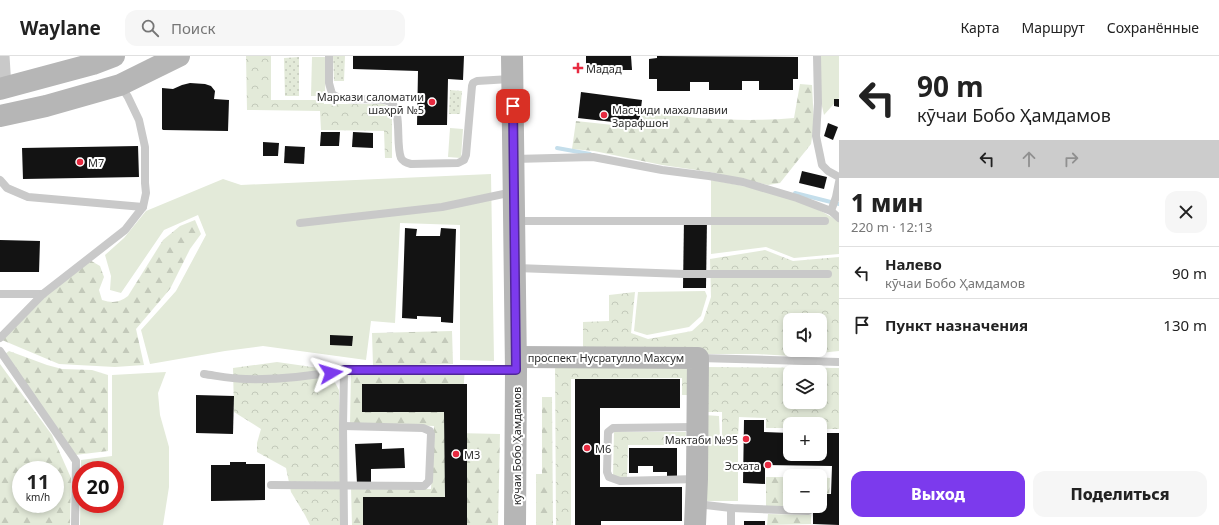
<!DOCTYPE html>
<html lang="ru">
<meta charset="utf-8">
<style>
:root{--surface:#fff;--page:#f6f6f6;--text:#222;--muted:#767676;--line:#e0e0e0;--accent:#7c3aed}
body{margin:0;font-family:"Noto Sans",sans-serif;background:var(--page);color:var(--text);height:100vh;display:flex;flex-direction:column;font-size:15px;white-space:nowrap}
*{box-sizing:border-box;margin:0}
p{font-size:13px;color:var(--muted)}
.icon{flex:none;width:22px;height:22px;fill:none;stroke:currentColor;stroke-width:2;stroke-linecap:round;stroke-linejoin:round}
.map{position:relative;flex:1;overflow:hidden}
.panel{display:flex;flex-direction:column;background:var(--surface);width:380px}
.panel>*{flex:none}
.banner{background:#fff;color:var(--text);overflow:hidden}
.fabs{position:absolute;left:783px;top:257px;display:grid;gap:8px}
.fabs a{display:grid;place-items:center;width:44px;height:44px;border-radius:8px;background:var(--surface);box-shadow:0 2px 6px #0003;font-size:20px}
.speed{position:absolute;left:12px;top:405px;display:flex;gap:8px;font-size:20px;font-weight:700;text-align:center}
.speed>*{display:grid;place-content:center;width:52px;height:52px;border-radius:50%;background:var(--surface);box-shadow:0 2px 6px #0003;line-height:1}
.speed small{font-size:10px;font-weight:400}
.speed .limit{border:6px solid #d22;background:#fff;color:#111}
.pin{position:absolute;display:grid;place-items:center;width:34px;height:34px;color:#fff;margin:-17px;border-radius:8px;box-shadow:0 2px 6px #0006}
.me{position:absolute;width:44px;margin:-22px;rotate:83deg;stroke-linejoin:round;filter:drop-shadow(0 0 3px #0008)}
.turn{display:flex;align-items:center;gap:14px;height:84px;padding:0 12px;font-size:18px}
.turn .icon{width:52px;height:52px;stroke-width:2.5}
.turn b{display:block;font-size:28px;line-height:34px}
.lanes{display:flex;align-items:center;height:38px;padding:0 12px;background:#0003;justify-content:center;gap:20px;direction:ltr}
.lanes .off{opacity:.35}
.round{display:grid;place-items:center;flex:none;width:42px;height:42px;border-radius:12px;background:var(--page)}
.headline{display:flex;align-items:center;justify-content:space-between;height:68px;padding:0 12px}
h1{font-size:24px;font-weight:800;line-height:30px}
.primary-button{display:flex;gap:8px;margin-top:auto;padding:8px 12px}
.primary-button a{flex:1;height:46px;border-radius:12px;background:var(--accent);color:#fff;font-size:16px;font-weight:800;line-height:46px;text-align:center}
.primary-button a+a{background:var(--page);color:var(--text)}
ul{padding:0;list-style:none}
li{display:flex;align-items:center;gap:12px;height:52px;padding:0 12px;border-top:1px solid var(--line)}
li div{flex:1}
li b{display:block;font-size:15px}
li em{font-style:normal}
header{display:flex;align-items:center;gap:24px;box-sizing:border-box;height:56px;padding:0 20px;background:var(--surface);border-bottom:1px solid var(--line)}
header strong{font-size:19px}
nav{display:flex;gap:22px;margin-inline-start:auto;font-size:14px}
.search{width:280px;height:36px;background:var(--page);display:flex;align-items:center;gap:10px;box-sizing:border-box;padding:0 14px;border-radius:12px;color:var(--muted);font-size:15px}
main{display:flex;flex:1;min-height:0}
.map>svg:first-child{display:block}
</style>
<header>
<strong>Waylane</strong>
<div class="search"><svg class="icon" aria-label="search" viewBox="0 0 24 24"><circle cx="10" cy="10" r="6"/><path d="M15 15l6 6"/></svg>Поиск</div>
<nav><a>Карта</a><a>Маршрут</a><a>Сохранённые</a></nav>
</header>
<main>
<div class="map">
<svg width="839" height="469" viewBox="0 0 839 469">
<defs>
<pattern id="forest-firs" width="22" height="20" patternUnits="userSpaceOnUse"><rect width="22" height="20" fill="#e3ead9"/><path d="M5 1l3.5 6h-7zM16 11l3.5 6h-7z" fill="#c3c9ba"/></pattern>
<pattern id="park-crowns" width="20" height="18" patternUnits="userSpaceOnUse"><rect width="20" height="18" fill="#e3ead9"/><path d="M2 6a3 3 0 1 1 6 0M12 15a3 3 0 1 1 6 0" fill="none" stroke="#c3c9ba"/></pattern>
<pattern id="garden-dots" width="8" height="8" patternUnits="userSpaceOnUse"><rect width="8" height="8" fill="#e3ead9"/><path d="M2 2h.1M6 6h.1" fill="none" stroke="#c3c9ba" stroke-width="1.8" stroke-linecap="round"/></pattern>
</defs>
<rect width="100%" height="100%" fill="#fff"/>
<g fill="#e3ead9" fill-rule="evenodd">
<path d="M819 0H839V42L824 59 821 46Z"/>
<path d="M312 1H326L325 40H311Z"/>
<path d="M450 72 463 73 461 102 448 101Z"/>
<path d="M491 118 494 305 460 304V169L400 167 395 267 371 265 366 304 263 290 225 295 150 308 141 274 176 235 206 179 198 159 164 174 121 237 110 234 111 220 105 199 124 182 146 155 223 123 241 129Z"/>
<path d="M711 124C753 131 804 141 839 166V198L794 202 766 191 711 198Z"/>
<path d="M705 235 707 240 701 260 689 271 647 279 634 275 638 236Z"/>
<path d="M166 316 158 337 160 359 169 391V431L163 469H80L81 404 112 400V319ZM81 414H115V448H81Z"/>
<path d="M704 359 719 360 720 384H738V445H704Z"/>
</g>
<g fill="url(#forest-firs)" fill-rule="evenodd">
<path d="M800 28 812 29 814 68 811 88 780 127 768 129 710 116 662 109 594 95 572 93 576 65 641 72 642 59C660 55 680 60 698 62 730 64 762 65 794 62Z"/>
<path d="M195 164 201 178 190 193 170 233 136 273 144 309 115 311 59 308 2 284 43 240 88 203 100 210 104 221 99 234 102 244C112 247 119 247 128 240L163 184 180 170Z"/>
<path d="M452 275 453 308 373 310 372 277Z"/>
<path d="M9 295 47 309 62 313 92 314 108 319V395L75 399 5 298Z"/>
<path d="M0 308 52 379 71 422 70 469H0ZM21 414H55V448H21Z"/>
<path d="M465 313 463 337 447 352 444 469H352L351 432 431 433 434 370 350 367 351 316Z"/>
<path d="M542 341H552L553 469H536V418H542Z"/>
<path d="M457 377 500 378 498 469H456Z"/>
<path d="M766 421H790V450H809V452L766 451Z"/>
<path d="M820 421 830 422 829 447 820 446Z"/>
<path d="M768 458 811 459V468L767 469Z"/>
</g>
<g fill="url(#park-crowns)" fill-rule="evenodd">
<path d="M246 0H271V44H323L324 48H383L387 50 392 58V102H385L384 75 321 74 320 55 247 54Z"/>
<path d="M765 194 793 205 839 201V295L791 300 757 298H697L583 301V266L609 265V239L635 236 631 277 648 283 692 275 703 265 711 241 710 203ZM790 264H820V294H790Z"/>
<path d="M695 305V339H682V322L571 323V469H556L555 306Z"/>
<path d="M277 306 319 312 330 317 339 334 342 469H310L305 459 291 436 286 412 257 396V387L261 373 234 356 233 312Z"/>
<path d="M705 311 839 312V373H820V368H790V372H766V362L739 361 738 382 722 381V356H704ZM790 316H820V346H790Z"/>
<path d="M614 376H686L685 389H628L627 421H613Z"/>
</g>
<g fill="url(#garden-dots)">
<path d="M333 0H345L344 25H334Z"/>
<path d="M299 1V40H285L284 2Z"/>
<path d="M450 34 462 35 460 58H449Z"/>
</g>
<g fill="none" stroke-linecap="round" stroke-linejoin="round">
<g stroke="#c4deeb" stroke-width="4">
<path d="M557 92 590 98"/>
<path d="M795 137 839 148"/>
</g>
</g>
<g fill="#131313">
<path d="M353 0H464L463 24 448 23 447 69H417L418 15 353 13Z"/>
<path d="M586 0H631L632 14H586Z"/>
<path d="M657 0 798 1V23H793V34H759V25H742V34H709V26H690V35H657V23H649V3L657 2Z"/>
<path d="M190 27 205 28 211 30 215 35 214 43 229 44 228 75 163 74 162 73V32L173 33 182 29Z"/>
<path d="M581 36 642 44 639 69 578 62Z"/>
<path d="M834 43H839V51L834 50Z"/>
<path d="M828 67 838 71 833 84 824 80Z"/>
<path d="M321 76H340L339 90H320Z"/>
<path d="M353 76 373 77V92L352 91Z"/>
<path d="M263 86 279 87 278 100H263Z"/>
<path d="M138 90 139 121 23 123 22 92Z"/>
<path d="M285 90 305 91 304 108 284 107Z"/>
<path d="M802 115 827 121 824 133 799 127Z"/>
<path d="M684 163H707L706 232H683Z"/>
<path d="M405 172 417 173 416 180H440L441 172 456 173 453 267 441 266V261L417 260V263L402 262Z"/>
<path d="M0 184 40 185 39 216H0Z"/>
<path d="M330 279 353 280 352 290 330 289Z"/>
<path d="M575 323H680V352H600V431H682V465H601V469H575Z"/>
<path d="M362 328H467V469H363V441H445L444 356H362Z"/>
<path d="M196 339 234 340 233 378 196 377Z"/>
<path d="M744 364H764V376L790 377V398H820V377H839V469L813 468V450H820V438H831L832 410 765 409V428L743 427Z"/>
<path d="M382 387V393L404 392 405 412 371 413V427L357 428 355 388Z"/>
<path d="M629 392H677V421H667V416H653V410H638V417H629Z"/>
<path d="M230 406H246V408H265V444L211 445V409H230Z"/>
<rect x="744" y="465" width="21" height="4"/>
</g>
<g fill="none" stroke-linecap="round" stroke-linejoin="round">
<g stroke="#c9c9c9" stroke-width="8">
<path d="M329 0V27L332 38C348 50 386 36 394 50 401 62 396 90 401 102 403 106 407 107 411 108L458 107 464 104 466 99 472 30 473 27 477 25 511 23"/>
<path d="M817 0 818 47 816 80 822 109 828 115 839 121"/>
<path d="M514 103 593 101 662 114 709 120 743 126 797 142 831 155 839 162"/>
<path d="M0 124 7 132 28 141 143 151"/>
<path d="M831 155 836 141 839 126"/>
<path d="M515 165H825"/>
<path d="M300 167 442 151 513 136"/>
<path d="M516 212 684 218H828"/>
<path d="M0 238H43"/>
<path d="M0 282 43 238 125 174 143 151 146 137 145 127V91L139 64 128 41 121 30"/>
<path d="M0 295 76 405 75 469"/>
<path d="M699 302 839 306"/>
<path d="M204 318C218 320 232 323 246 323 279 324 312 320 344 314"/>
<path d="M696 371 613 372 608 376 607 416 609 421 620 425 697 423"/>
<path d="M271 429 424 430 429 425 431 378 430 375 423 372 343 370"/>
<path d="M697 448 731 452 808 455"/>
<path d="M344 469 343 370 344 314H516"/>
<path d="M731 469V452"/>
</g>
<path stroke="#c9c9c9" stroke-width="15" d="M2 0 4 32"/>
<g stroke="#b6b6b6" stroke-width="22">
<path d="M512 0 516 314 515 469"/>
<path d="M0 33 93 8 114 0"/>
<path d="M0 60 46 50 120 29 179 0"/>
<path d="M516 301 698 302 697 423 695 469"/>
</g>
</g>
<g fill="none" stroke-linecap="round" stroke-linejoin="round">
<defs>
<path id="route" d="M331 317 344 314H516L513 50"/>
</defs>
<use href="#route" stroke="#51269a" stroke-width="10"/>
<use href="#route" stroke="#7c3aed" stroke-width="7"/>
</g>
<g fill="#e72a40" stroke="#fff" stroke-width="1.5">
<path d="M576 6h4v4h4v4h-4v4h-4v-4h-4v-4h4z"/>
<circle cx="432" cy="46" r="4"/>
<circle cx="604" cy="59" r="4"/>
<circle cx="80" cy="106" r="4"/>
<circle cx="746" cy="383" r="4"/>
<circle cx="587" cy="392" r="4"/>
<circle cx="456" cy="398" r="4"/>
<circle cx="768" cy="409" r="4"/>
</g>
<g text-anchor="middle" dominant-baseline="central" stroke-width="4" stroke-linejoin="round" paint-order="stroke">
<g font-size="11" fill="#2c2c2c" stroke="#fff" text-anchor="start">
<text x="586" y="12">Мадад</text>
<text x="424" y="40" text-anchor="end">Маркази саломатии<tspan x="424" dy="13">шаҳрӣ №5</tspan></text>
<text x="612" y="53">Масчиди махаллавии<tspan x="612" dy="13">Зарафшон</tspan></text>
<text x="88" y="106">М7</text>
<text x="738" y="383" text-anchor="end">Mактаби №95</text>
<text x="595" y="392">М6</text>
<text x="464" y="398">М3</text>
<text x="760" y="409" text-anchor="end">Эсхата</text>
</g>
<g font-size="11" fill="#2c2c2c" stroke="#fff">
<text x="606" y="301">проспект Нусратулло Махсум</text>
<text transform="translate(516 390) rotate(-90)">кӯчаи Бобо Ҳамдамов</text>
</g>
</g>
</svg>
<div class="fabs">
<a><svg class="icon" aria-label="sound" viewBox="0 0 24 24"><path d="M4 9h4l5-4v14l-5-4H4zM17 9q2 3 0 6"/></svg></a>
<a><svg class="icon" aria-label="layers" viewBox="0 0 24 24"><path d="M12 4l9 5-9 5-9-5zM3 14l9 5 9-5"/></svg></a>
<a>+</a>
<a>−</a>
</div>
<div class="speed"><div>11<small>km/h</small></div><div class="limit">20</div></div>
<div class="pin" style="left:513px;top:50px;background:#d93025"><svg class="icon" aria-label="arrive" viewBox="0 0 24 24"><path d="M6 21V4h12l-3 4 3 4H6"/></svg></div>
<svg class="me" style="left:331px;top:317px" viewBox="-20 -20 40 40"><path d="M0-17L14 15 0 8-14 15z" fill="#7c3aed" stroke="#fff" stroke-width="4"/></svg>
</div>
<section class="panel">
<div class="banner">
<div class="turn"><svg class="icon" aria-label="left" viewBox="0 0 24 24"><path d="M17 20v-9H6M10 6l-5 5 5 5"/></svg><div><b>90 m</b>кӯчаи Бобо Ҳамдамов</div></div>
<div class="lanes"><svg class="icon" aria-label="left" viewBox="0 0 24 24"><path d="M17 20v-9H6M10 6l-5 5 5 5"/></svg><svg class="icon off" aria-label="ahead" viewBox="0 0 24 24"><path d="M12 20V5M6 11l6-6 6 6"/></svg><svg class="icon off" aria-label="right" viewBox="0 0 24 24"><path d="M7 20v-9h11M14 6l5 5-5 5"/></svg></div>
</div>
<div class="headline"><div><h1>1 мин</h1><p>220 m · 12:13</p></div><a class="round"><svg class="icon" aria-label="close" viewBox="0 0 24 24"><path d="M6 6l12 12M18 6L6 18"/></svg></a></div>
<ul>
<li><svg class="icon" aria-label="left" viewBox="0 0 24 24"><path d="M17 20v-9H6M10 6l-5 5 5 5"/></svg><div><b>Налево</b><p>кӯчаи Бобо Ҳамдамов</p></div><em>90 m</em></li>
<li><svg class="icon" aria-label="arrive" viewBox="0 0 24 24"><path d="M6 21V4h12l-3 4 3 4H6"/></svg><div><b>Пункт назначения</b></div><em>130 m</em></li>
</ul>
<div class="primary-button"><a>Выход</a><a>Поделиться</a></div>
</section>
</main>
